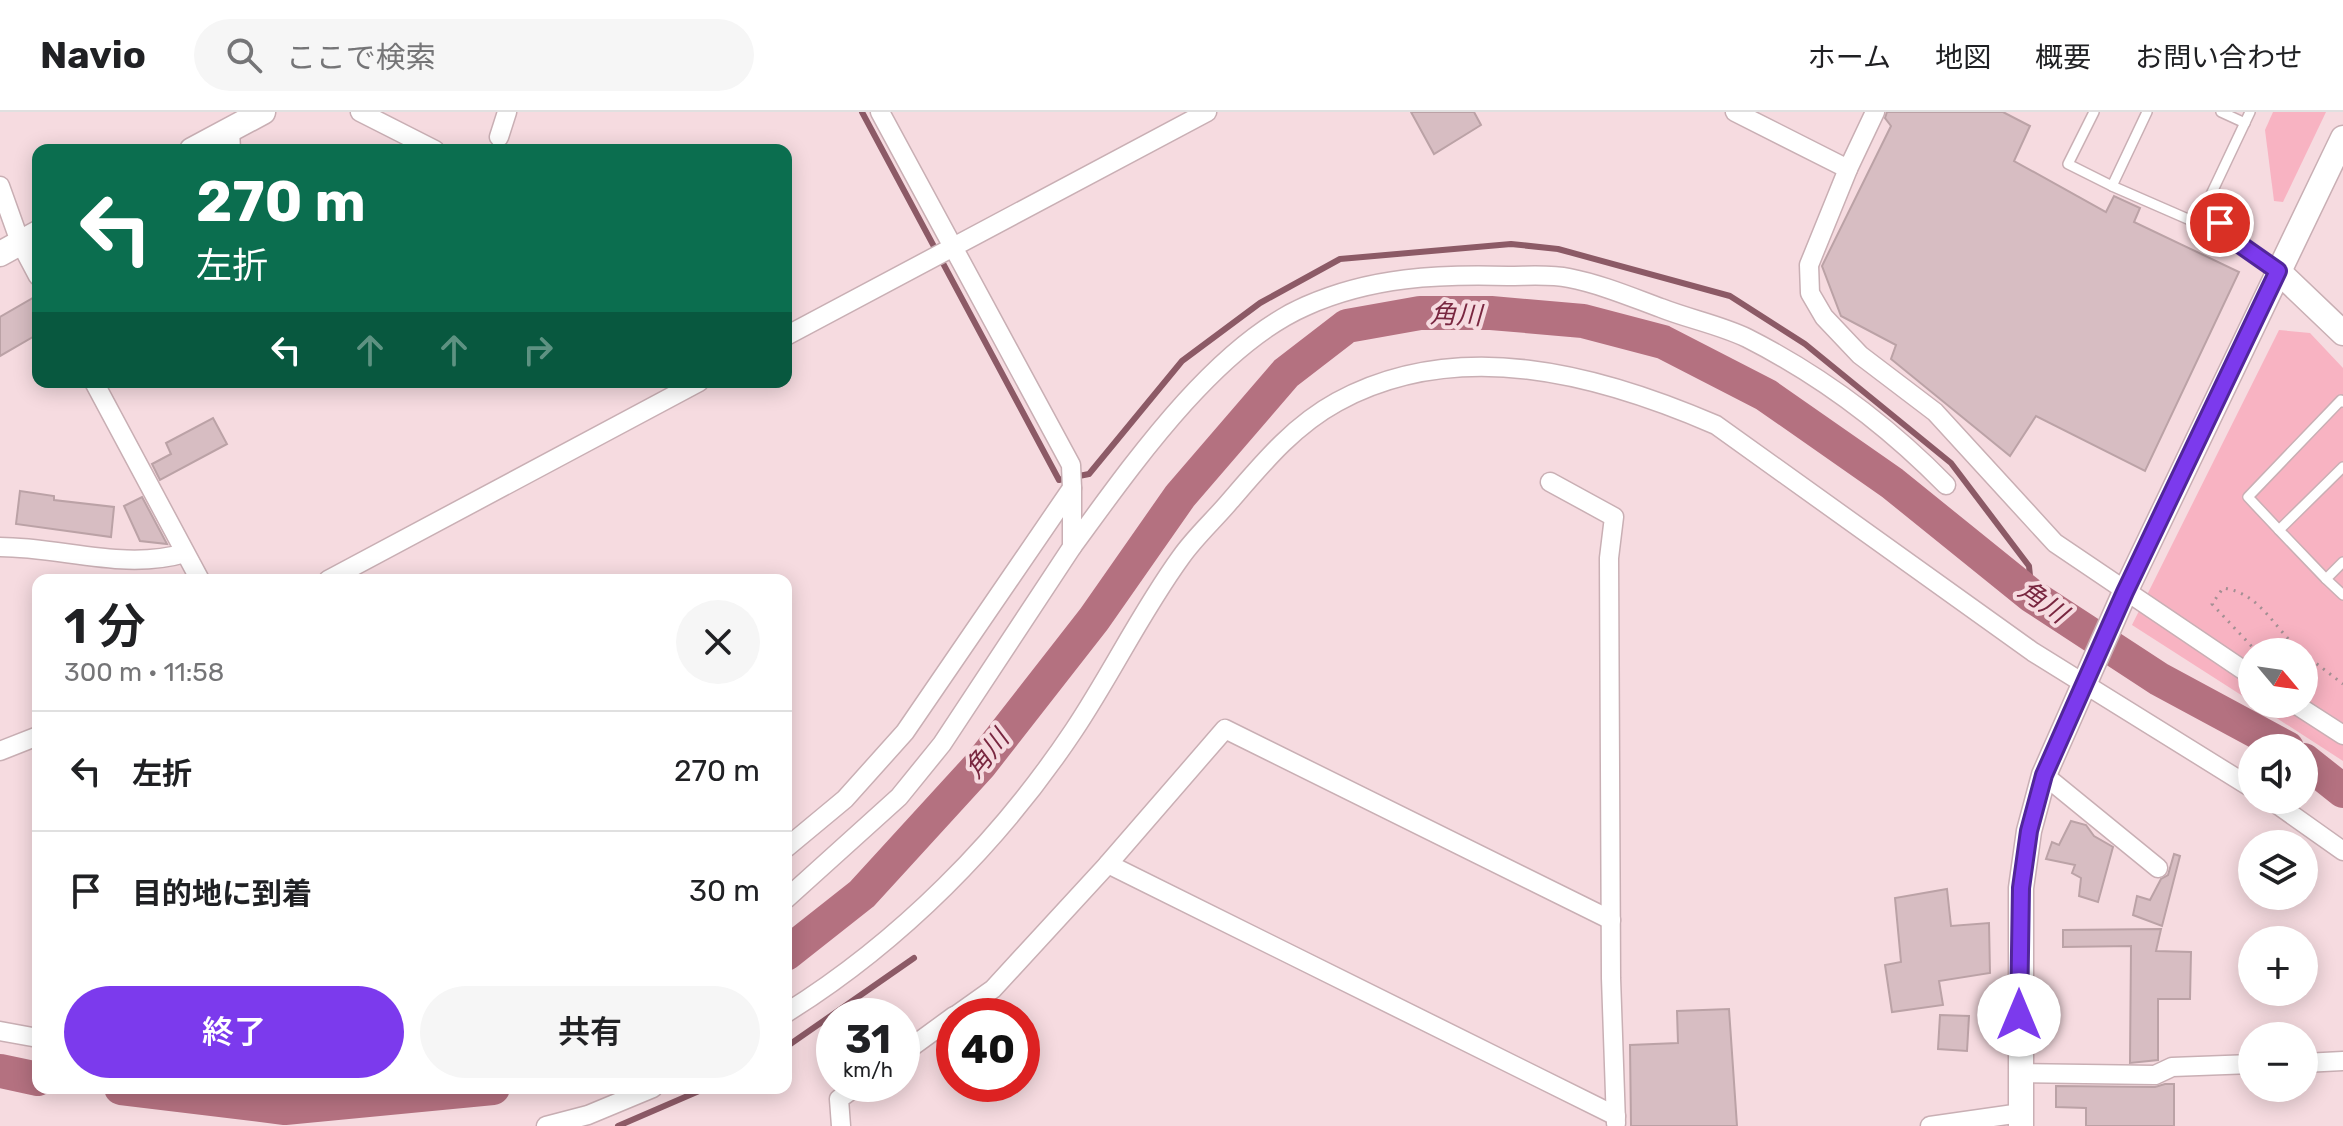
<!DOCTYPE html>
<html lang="ja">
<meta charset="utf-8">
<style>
:root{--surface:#fff;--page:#f6f6f6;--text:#202124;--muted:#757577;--line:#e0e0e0;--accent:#7c3aed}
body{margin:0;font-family:Rubik,"Noto Sans JP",sans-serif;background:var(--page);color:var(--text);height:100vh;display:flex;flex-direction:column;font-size:30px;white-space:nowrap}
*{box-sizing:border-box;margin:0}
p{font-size:26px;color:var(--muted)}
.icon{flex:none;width:44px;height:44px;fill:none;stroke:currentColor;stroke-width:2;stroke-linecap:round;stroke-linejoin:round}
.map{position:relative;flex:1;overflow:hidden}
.details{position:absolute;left:32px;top:462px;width:760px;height:520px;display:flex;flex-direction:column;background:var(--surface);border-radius:16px;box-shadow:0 4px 20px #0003}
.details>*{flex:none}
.hud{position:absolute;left:32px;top:32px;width:760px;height:244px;border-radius:16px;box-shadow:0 4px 20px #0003;background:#0b6e4f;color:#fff;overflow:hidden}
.needle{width:52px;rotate:119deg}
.controls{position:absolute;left:2238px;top:526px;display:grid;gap:16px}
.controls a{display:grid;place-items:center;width:80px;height:80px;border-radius:50%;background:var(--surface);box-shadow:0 4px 20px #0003;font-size:40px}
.speed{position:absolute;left:816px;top:886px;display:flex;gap:16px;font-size:40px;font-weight:700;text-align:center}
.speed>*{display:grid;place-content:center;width:104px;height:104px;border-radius:50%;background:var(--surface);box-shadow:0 4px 20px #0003;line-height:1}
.speed small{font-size:20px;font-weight:400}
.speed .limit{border:12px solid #d22;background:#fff;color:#111}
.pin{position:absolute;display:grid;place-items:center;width:68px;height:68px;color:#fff;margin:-34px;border:4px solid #fff;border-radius:50%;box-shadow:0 2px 8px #0007}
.me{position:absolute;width:88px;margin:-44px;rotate:0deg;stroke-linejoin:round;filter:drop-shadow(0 0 6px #0008)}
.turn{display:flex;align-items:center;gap:28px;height:168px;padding:0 32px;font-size:36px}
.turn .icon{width:104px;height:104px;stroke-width:2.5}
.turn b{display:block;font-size:56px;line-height:68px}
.lanes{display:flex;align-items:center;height:76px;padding:0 32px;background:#0003;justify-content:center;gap:40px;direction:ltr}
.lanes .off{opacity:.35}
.round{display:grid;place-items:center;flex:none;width:84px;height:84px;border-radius:42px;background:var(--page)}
.summary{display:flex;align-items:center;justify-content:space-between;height:136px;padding:0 32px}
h1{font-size:48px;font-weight:600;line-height:60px}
.cta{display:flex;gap:16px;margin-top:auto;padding:16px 32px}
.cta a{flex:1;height:92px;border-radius:48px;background:var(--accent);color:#fff;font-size:32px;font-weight:600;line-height:92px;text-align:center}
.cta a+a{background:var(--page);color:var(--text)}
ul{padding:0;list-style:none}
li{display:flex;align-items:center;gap:24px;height:120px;padding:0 32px;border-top:2px solid var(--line)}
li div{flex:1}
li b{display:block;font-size:30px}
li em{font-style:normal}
header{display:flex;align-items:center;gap:48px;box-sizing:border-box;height:112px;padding:0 40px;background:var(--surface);border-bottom:2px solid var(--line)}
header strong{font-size:38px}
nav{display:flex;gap:44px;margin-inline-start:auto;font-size:28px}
.search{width:560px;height:72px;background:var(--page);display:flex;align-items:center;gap:20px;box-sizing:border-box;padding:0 28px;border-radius:44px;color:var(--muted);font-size:30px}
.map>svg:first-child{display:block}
</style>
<header>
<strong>Navio</strong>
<div class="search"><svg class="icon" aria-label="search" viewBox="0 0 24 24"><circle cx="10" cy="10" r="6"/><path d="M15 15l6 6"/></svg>ここで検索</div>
<nav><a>ホーム</a><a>地図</a><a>概要</a><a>お問い合わせ</a></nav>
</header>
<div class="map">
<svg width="2343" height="1014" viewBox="0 0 2343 1014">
<rect width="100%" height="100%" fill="#f6dbe0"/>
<g fill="#f8b3c2">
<path d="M2273 0H2326L2283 90 2274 89 2265 18Z"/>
<path d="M2279 218 2310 221 2343 256V649L2255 592H2304V540H2252V590L2132 513Z"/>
</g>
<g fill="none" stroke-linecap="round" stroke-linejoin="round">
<g stroke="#8c5a66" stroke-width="6">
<path d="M862 0 1059 368 1089 362 1182 249 1260 191 1340 147 1511 132 1558 137 1730 184 1805 232 1951 351 2029 454 2032 484"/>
<path d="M786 935 914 846"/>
<path d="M618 1014 706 976"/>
</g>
<g stroke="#b47180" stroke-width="34">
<path d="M2304 648 2343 679"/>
<path d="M786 842 862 782 980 653 1094 507 1180 384 1286 261 1347 214 1420 201H1491L1583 209 1663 230 1766 283 1892 371 2032 484 2159 567 2287 636"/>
<path d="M0 959 38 967"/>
<path d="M121 976 285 996 493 976"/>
</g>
</g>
<g fill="#d7bdc2" stroke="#bba2a6" stroke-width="2">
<path d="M1411 0H1474L1481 13 1434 42Z"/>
<path d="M1887 0H2003L2030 14 2014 49 2106 100 2114 84 2140 96 2134 110 2239 160 2145 359 2036 304 2010 344 1891 247 1896 233 1841 204 1822 154 1891 14 1885 6Z"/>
<path d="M38 183V222L0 244V205Z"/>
<path d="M213 306 227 332 160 368 152 352 171 342 166 331Z"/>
<path d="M20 379 54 384V388L114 395 111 425 16 412Z"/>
<path d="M142 385 167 432 140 429 124 394Z"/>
<path d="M2071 709 2086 713 2094 724 2113 735 2098 790 2079 784 2081 766 2072 761 2075 753 2046 747 2052 730 2059 733Z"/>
<path d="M2174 742 2180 744 2162 814 2133 803 2137 784 2150 788 2161 767 2168 763Z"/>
<path d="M1947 777 1951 814 1989 811 1990 861 1939 869 1943 893 1892 900 1885 853 1901 850 1895 786Z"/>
<path d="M2161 817 2156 839 2191 840 2190 887H2158V948L2130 951 2131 834 2063 835V818Z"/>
<path d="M1729 897 1737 1014H1631L1630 933 1678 931 1677 899Z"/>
<path d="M1940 903 1969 904 1967 939 1938 937Z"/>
<path d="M2165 972H2174V1014H2086V996L2056 995V974L2155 975Z"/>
</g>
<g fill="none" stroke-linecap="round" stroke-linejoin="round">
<defs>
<g id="service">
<path d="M2094 0 2068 52 2112 74"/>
<path d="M2147 0 2112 74 2190 108 2206 93"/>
<path d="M2221 0 2245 11"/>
<path d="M2250 0 2206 93 2235 129 2278 159"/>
<path d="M2279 418 2248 385 2341 288 2343 290"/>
<path d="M2343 450 2326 467 2343 483"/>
<path d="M2326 467 2279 418 2343 355"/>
</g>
<g id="minor">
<path d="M360 0 435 38"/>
<path d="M1735 0 1848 57"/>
<path d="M1875 0 1848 57 1809 153 1810 181 1824 205 1860 243 1935 300 2055 431 2252 564"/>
<path d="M230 18 231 38"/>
<path d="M499 25 507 0"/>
<path d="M0 74 20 130 38 164"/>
<path d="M786 224 1207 0"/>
<path d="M94 270 200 468"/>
<path d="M1550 370 1614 405 1609 446 1611 866 1616 1011"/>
<path d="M0 435C62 435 124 459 185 441"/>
<path d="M1072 435C1130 356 1214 234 1306 194 1371 165 1438 162 1508 164 1528 164 1550 162 1569 166 1600 172 1631 185 1661 196 1689 207 1720 213 1747 226 1820 263 1889 315 1946 373"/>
<path d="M328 468 699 270"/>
<path d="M2295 592 2343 623"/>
<path d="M0 639 38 624"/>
<path d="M2044 663 2158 756"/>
<path d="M2271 688 2343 739"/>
<path d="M786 736 845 687 905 620 1072 376 1071 353 880 0"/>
<path d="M786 787 899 685 942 632 1072 435V376"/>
<path d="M1611 808 1225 617 1108 752 1616 1004"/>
<path d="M786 901C900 830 1000 729 1074 618 1112 561 1141 500 1181 445 1195 425 1214 408 1230 389 1262 352 1293 314 1337 290 1458 224 1598 262 1716 313L2033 540 2252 676"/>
<path d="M955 904 993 877 1108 752"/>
<path d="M0 919 38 926"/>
<path d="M902 942 954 904"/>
<path d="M2304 951 2343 949"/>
<path d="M2020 961 2155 963 2172 955 2252 952"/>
<path d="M546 1014 588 1003 653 976"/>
<path d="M841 1014 839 987 860 972"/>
<path d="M1930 1014 2021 1001"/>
</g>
<g id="tertiary">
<path d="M192 38 263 0"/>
<path d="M0 142 38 121"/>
<path d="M2278 159 2343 221"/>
<path d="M2021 1014V776L2029 719 2044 663 2125 480 2343 26"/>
</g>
</defs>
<use href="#service" stroke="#c9afb4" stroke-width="12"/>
<use href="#minor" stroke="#c9afb4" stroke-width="21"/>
<use href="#tertiary" stroke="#c9afb4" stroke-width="27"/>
<g stroke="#a38f93" stroke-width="3" stroke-dasharray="2 6" stroke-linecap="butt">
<path d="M2257 540 2212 492 2223 476C2261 481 2274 517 2302 540"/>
<path d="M2304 542 2343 572"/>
</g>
<use href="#service" stroke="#fff" stroke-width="9"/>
<use href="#minor" stroke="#fff" stroke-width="18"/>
<use href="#tertiary" stroke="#fff" stroke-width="24"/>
</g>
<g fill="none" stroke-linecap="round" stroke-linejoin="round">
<defs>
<path id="route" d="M2019 903 2021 776 2029 719 2044 663 2125 480 2278 159 2235 129 2220 111"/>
</defs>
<use href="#route" stroke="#51269a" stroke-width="20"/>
<use href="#route" stroke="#7c3aed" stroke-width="14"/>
</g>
<g text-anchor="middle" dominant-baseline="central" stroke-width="8" stroke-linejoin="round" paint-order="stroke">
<g font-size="26" font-style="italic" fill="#792740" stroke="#f6dbe0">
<text transform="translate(1456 203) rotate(2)">角川</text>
<text transform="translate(2043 490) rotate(35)">角川</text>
<text transform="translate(987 642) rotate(-51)">角川</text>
</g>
</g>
</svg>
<div class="controls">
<a><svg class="needle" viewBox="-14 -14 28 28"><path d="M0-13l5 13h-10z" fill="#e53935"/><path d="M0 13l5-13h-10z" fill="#757577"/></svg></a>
<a><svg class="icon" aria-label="sound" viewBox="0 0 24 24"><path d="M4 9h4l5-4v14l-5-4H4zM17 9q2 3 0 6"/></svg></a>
<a><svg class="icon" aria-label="layers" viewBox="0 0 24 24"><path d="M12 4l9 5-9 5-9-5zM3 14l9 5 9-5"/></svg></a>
<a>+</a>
<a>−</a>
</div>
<div class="speed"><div>31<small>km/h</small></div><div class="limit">40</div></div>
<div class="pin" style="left:2220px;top:111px;background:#d93025"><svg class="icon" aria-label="arrive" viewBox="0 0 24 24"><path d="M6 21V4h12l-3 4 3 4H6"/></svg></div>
<svg class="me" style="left:2019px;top:903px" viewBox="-20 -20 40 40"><circle r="19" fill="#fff"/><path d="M0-13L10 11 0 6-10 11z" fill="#7c3aed"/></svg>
<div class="hud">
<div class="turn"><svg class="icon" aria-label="left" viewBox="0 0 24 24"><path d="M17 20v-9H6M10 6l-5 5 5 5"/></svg><div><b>270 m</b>左折</div></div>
<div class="lanes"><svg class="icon" aria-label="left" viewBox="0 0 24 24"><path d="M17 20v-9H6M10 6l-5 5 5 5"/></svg><svg class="icon off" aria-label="ahead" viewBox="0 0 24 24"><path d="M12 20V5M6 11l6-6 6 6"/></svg><svg class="icon off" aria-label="ahead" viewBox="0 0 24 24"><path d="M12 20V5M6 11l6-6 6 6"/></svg><svg class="icon off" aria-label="right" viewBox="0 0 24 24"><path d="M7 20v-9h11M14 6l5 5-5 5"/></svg></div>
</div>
<section class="details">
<div class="summary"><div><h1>1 分</h1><p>300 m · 11:58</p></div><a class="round"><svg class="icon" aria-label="close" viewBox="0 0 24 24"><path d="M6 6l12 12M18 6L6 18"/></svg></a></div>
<ul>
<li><svg class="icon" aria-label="left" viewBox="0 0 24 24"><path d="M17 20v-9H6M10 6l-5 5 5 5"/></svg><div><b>左折</b></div><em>270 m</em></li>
<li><svg class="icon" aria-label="arrive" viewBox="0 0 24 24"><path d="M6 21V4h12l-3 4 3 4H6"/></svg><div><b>目的地に到着</b></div><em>30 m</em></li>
</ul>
<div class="cta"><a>終了</a><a>共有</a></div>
</section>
</div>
